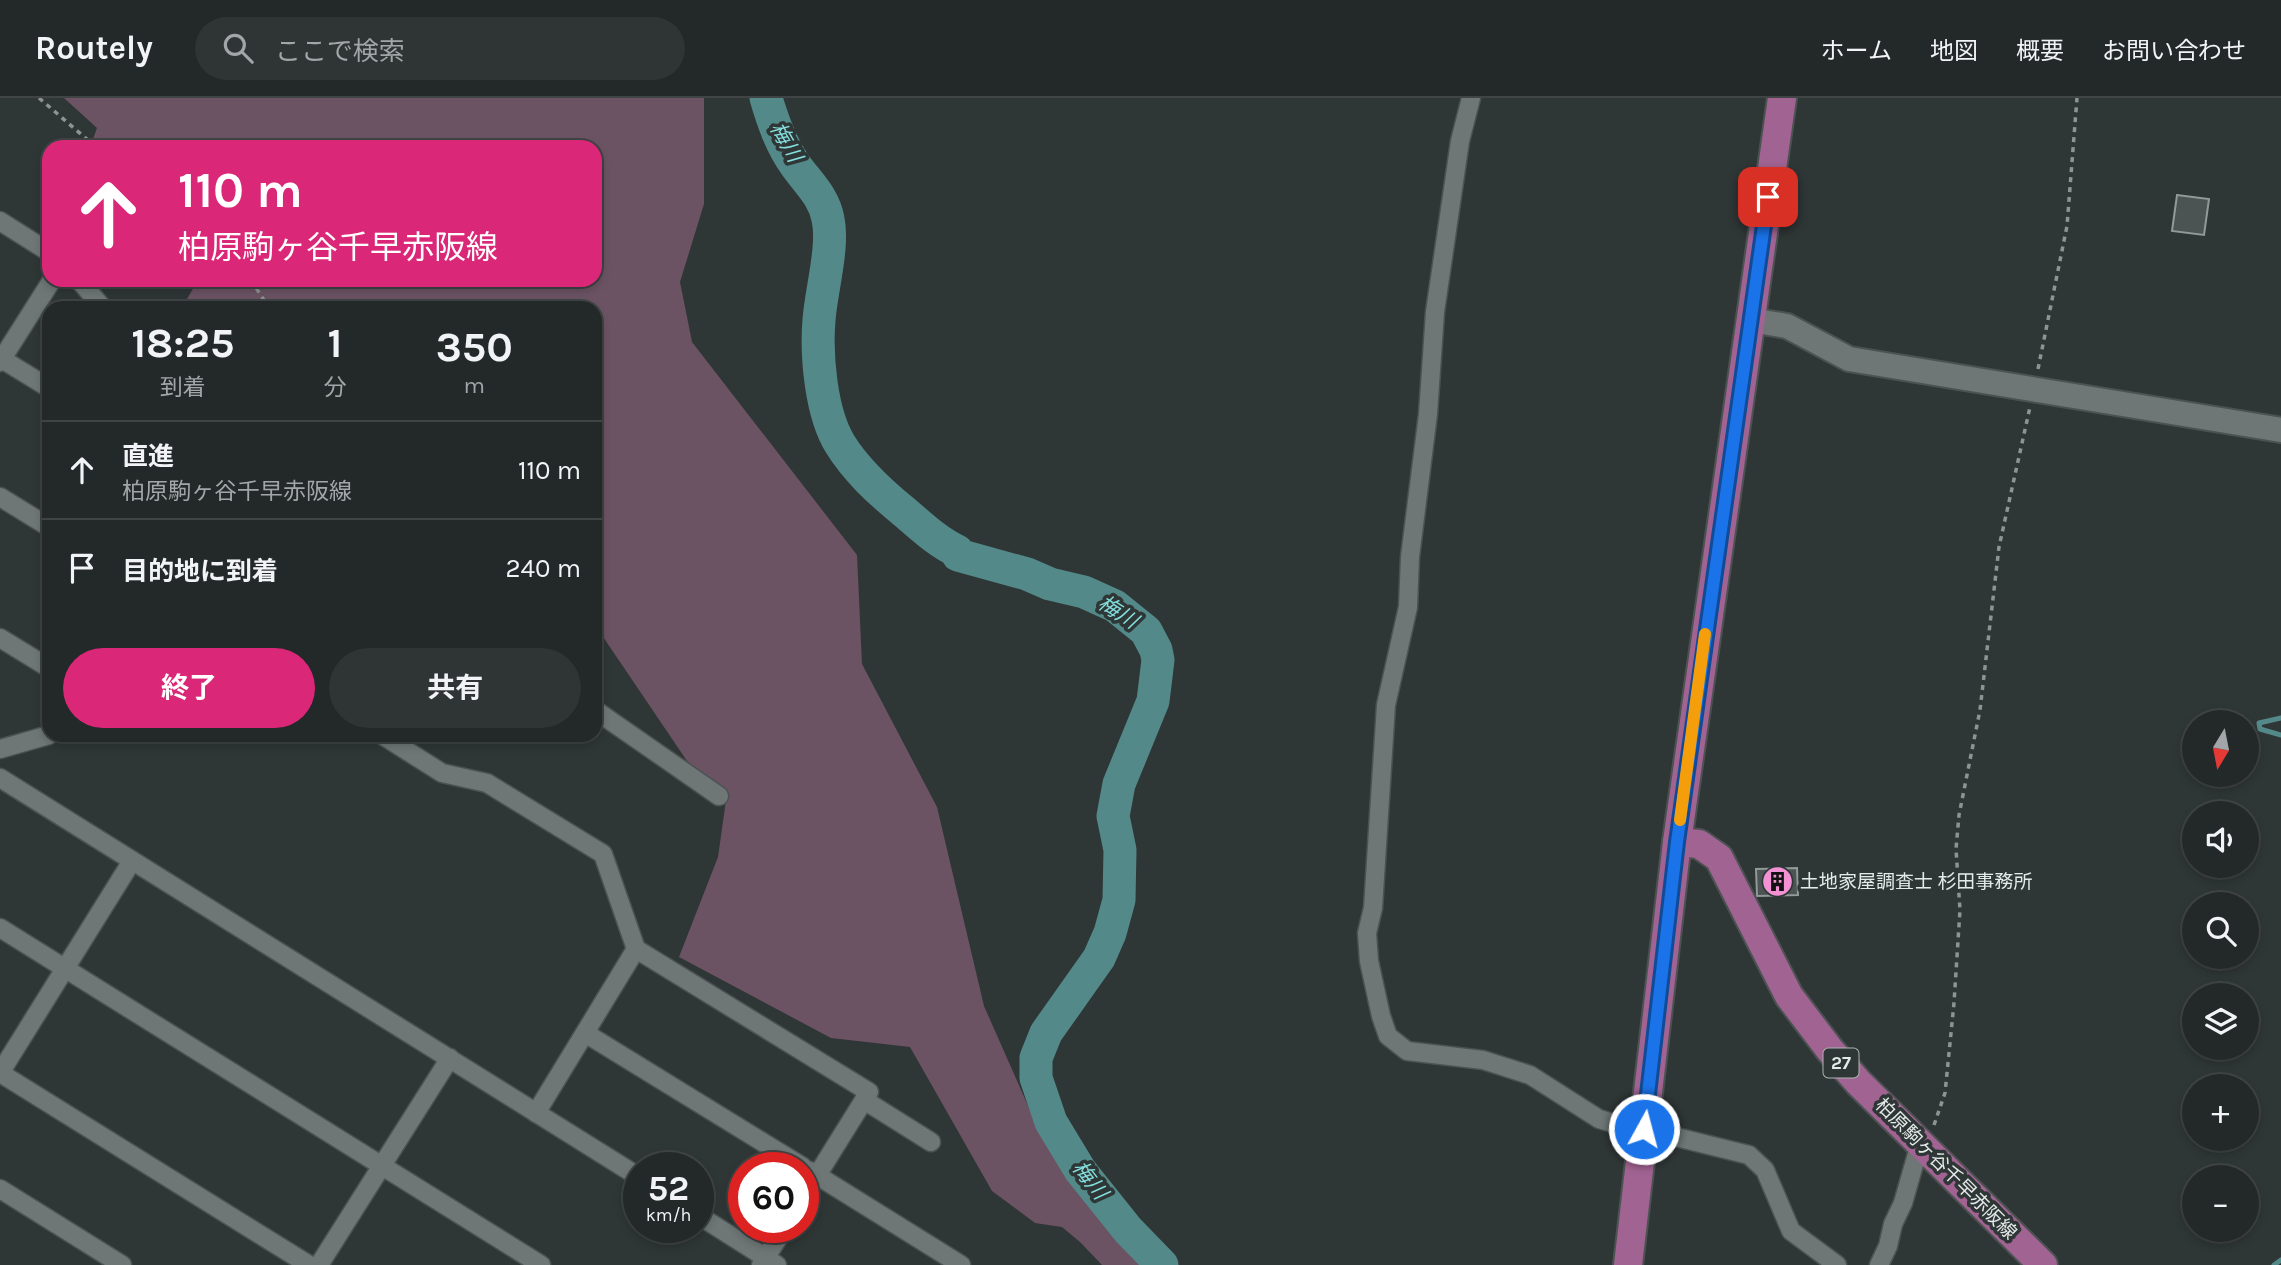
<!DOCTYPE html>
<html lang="ja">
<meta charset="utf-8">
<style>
:root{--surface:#232828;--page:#2f3434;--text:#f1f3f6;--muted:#a3a6a8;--line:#404445;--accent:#db2777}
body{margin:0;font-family:Karla,"Noto Sans JP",sans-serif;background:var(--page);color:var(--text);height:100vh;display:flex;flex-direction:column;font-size:26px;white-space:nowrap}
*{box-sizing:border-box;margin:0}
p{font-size:23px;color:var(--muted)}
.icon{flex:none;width:38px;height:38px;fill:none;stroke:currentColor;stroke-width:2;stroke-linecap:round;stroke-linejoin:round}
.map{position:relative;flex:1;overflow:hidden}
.side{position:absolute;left:42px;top:203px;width:560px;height:441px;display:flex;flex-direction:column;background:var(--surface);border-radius:21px;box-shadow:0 4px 10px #0003,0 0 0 2px var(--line)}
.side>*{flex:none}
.guide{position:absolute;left:42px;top:42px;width:560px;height:147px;border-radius:21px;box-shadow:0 4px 10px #0003,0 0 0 2px var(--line);background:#db2777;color:#fff;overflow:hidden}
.needle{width:46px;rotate:190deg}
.buttons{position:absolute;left:2182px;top:612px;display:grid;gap:14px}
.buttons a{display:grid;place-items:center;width:77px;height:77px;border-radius:50%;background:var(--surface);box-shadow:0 4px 10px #0003,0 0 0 2px var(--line);font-size:35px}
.speed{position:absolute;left:623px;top:1054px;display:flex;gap:14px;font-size:35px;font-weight:700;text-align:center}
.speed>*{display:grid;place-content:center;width:91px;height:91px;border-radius:50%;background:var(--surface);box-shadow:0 4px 10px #0003,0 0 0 2px var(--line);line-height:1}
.speed small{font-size:18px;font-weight:400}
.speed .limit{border:10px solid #d22;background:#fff;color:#111}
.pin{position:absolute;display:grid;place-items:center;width:60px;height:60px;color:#fff;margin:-30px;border-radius:14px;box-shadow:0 4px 10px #0006}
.me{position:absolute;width:77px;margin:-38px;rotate:7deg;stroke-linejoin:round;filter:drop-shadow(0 0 5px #0008)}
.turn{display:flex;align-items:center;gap:24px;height:147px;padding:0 21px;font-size:32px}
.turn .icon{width:91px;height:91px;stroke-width:2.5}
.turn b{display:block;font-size:49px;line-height:60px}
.eta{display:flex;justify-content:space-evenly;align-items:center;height:119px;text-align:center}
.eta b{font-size:42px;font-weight:700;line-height:49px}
.button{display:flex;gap:14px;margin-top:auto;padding:14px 21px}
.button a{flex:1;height:80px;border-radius:42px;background:var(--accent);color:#fff;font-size:28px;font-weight:700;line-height:80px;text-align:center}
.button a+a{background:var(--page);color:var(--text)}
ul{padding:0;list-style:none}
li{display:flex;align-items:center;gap:21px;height:98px;padding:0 21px;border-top:2px solid var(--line)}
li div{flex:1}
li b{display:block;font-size:26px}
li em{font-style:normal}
header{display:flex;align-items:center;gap:42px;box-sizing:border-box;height:98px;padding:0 35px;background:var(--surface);border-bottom:2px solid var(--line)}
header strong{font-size:33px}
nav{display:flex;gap:38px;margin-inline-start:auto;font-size:24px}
.search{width:490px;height:63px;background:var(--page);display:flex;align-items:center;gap:18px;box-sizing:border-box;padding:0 24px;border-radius:38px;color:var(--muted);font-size:26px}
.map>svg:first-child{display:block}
</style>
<header>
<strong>Routely</strong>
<div class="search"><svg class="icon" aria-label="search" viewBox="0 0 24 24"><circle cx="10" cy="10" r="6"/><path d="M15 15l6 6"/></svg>ここで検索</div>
<nav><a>ホーム</a><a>地図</a><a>概要</a><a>お問い合わせ</a></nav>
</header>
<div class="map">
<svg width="2281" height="1167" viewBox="0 0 2281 1167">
<rect width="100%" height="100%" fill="#2f3636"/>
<path fill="#6b5363" d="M64 0H704V106L680 184 692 244 857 457 862 566 937 709 984 908 1040 1035 1144 1167H1102L1080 1144 1062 1129 1035 1125 992 1093 910 949 831 940 679 859 718 759 727 695 687 663 595 527V210L183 208 198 182H595V49H90L97 30Z"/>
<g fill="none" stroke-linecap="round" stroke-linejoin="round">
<g stroke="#548989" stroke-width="5">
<path d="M2281 620 2259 625 2260 631 2281 637"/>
<path d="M2274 1167 2281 1162"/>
</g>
<path stroke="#548989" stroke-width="33" d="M766 0C773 24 781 47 796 68 809 86 824 99 828 121 834 149 821 193 819 222 816 258 821 315 840 346 856 372 879 393 902 412 920 427 936 443 957 453L958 457 1027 476 1050 486 1084 494 1115 508 1146 533 1156 552 1158 562 1153 603 1119 686 1113 718 1120 752 1119 802 1110 835 1099 860 1046 935 1036 960V980L1051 1024 1080 1072 1128 1132 1162 1167"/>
</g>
<g fill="#4c5353" stroke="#919a99" stroke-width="2">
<path d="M2177 97 2209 101 2204 137 2172 133Z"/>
<path d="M1797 770 1798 797 1757 798 1756 771Z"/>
</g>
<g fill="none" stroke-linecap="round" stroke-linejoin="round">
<defs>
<g id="street">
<path d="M1471 0 1460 43 1435 214 1428 316 1410 459 1408 509 1386 607 1373 810 1367 835 1369 863 1381 918 1388 938 1407 953 1483 962 1530 977 1599 1021 1613 1025"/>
<path d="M0 123 49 154"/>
<path d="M79 182 103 210"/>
<path d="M0 260 49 290"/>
<path d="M0 264 52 182"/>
<path d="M0 399 49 429"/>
<path d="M0 540 49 570"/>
<path d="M595 612 719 698"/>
<path d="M382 637 442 675 487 685 603 756 636 851 869 994 803 1100"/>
<path d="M0 651 49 637"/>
<path d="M0 680 639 1079"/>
<path d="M0 830 541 1167"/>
<path d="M585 935 803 1069"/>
<path d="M0 975 309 1167"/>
<path d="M0 975 132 763"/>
<path d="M864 1002 931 1044"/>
<path d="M536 1015 636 851"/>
<path d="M1672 1038 1749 1057 1765 1072 1791 1133 1837 1167"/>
<path d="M810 1073 961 1167"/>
<path d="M0 1091 122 1167"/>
<path d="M698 1117 777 1167"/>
<path d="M319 1167 450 960"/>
<path d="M761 1167 785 1129"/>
<path d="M1879 1167 1888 1148 1893 1126 1903 1105 1917 1056 1923 1048"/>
</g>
<path id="secondary" d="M1751 222 1787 228 1849 261 2281 332"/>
<g id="primary">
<path d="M1677 744 1699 746 1719 760 1789 898 1830 952 1858 984 2043 1167"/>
<path d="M1628 1167 1677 744 1782 0"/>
</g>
</defs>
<use href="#street" stroke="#4c5252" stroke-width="21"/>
<use href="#secondary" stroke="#4c5252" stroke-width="28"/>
<use href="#primary" stroke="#4c5252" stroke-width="32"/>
<g stroke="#8e9494" stroke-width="3.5" stroke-dasharray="5 5" stroke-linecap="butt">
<path d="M39 0 96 49"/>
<path d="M251 182 269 210"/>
<path d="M2038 271 2067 128 2077 0"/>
<path d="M1934 1027 1945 995 1954 905 1960 812 1956 751 1959 717 1980 612 1999 449 2030 309"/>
</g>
<use href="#street" stroke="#6e7676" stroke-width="18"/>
<use href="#secondary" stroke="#6e7676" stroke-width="24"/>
<use href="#primary" stroke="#a16392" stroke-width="28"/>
<defs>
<path id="street-bridge" d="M1613 1025 1672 1038"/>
</defs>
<use href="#street-bridge" stroke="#4c5252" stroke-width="21" stroke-linecap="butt"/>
<use href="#street-bridge" stroke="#6e7676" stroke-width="18"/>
</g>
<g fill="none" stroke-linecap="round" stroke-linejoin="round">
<defs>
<path id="route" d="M1644 1031 1677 744 1768 99"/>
</defs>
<use href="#route" stroke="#114b97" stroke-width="18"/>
<use href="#route" stroke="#1a73e8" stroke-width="12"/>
<path stroke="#f59e0b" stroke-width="12" d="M1680 722 1705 536"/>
</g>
<defs>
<symbol id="building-disc" viewBox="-11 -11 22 22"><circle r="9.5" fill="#f391d5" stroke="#2f3636"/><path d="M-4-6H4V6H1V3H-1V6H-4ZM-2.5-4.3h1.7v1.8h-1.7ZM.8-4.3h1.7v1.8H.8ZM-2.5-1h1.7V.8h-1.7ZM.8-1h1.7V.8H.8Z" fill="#111"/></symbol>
</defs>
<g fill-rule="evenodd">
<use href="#building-disc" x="1760" y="766" width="35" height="35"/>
</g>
<g text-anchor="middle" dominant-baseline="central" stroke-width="7" stroke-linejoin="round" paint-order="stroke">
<rect fill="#2f3636" stroke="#aeb3b3" stroke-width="2" x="1823.5" y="950.5" width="35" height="29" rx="5"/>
<g font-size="18" font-weight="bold" fill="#e4e9e9">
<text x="1841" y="965">27</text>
</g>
<g font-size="19" fill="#e4e9e9" stroke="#2f3636" text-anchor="start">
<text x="1800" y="784">土地家屋調査士 杉田事務所</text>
</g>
<g font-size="19" fill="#e4e9e9" stroke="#2f3636">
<text transform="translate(1946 1071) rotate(45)">柏原駒ヶ谷千早赤阪線</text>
</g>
<g font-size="21" font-style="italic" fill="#84dede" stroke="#2f3636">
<text transform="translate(786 44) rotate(60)">梅川</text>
<text transform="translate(1118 514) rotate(32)">梅川</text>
<text transform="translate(1090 1082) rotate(52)">梅川</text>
</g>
</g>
</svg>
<div class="buttons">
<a><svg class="needle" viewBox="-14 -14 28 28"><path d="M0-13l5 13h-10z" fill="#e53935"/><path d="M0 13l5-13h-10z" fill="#a3a6a8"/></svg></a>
<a><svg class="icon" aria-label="sound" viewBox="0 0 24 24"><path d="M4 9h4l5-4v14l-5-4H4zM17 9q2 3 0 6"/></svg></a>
<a><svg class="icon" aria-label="search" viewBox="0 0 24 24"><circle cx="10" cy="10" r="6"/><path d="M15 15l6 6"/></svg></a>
<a><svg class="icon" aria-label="layers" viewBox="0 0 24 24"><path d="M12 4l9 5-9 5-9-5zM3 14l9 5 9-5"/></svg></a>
<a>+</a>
<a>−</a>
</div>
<div class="speed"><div>52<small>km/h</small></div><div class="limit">60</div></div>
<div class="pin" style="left:1768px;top:99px;background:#d93025"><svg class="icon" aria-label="arrive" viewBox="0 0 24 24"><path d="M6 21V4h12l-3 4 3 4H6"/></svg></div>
<svg class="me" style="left:1644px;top:1031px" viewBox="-20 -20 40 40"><circle r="17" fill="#1a73e8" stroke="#fff" stroke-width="3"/><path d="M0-11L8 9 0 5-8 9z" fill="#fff"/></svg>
<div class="guide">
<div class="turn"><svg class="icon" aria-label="ahead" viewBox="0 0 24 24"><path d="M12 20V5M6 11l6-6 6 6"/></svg><div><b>110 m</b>柏原駒ヶ谷千早赤阪線</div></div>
</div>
<section class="side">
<div class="eta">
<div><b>18:25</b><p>到着</p></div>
<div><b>1</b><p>分</p></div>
<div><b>350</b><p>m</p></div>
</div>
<ul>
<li><svg class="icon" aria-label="ahead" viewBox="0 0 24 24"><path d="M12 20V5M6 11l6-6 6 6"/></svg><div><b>直進</b><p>柏原駒ヶ谷千早赤阪線</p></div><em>110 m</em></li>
<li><svg class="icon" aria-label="arrive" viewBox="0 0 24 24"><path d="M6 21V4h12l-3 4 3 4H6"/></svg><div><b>目的地に到着</b></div><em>240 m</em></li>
</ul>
<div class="button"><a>終了</a><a>共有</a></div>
</section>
</div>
